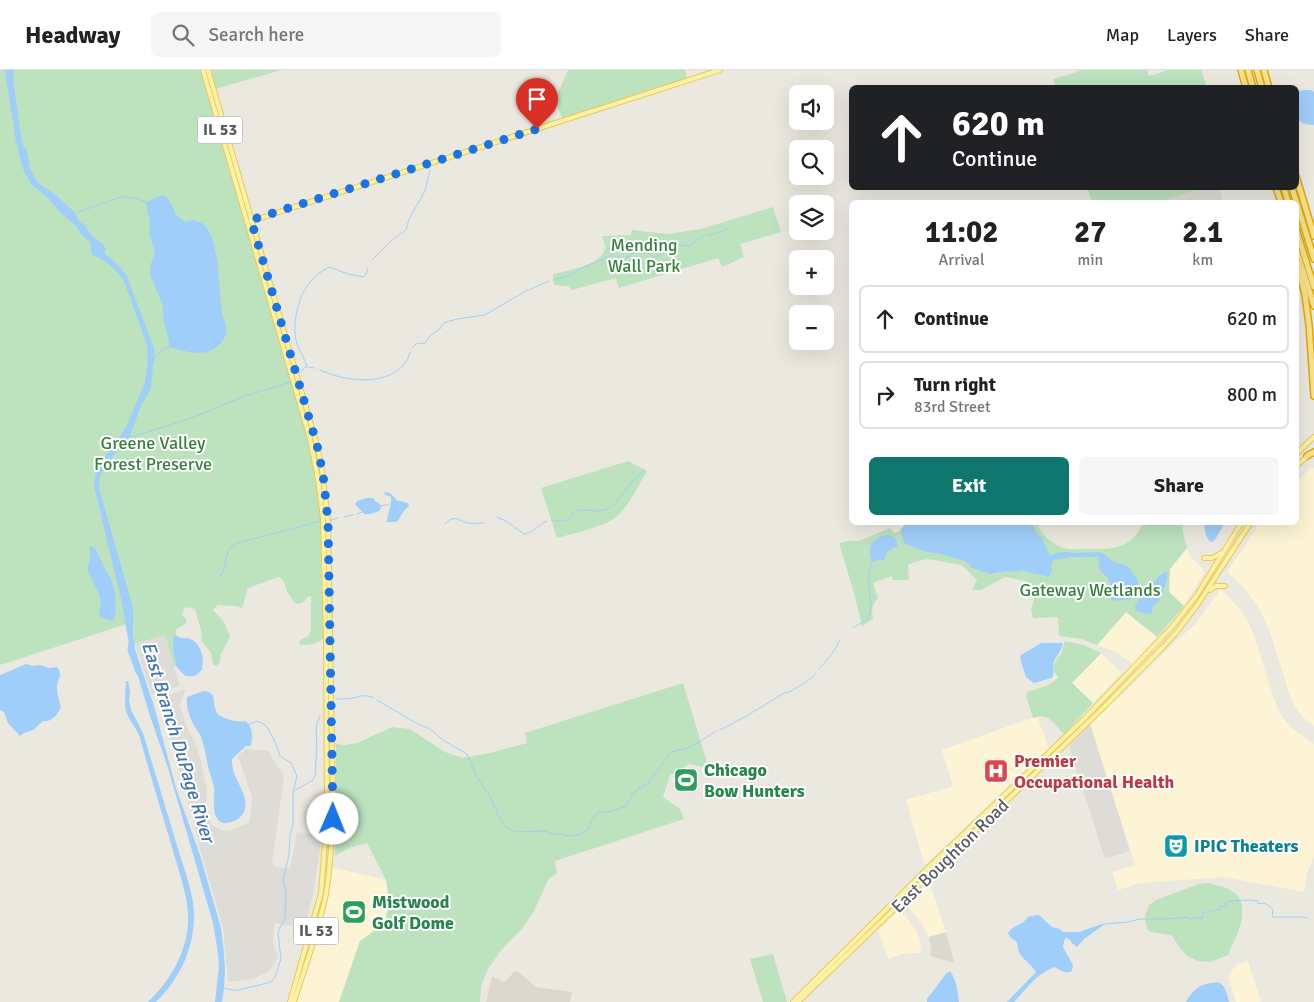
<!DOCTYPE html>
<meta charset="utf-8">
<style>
:root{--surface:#fff;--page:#f6f6f6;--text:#222;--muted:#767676;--line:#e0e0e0;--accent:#0f766e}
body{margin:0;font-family:Signika,sans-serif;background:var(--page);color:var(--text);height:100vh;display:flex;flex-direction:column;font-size:19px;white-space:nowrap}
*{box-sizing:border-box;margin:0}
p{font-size:16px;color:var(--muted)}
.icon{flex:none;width:28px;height:28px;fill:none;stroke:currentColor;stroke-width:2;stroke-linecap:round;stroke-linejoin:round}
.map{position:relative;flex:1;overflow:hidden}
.panel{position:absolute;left:849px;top:130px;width:450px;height:325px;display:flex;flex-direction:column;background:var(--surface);border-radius:8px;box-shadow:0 5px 20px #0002}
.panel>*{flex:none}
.hud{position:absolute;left:849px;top:15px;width:450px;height:105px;border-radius:8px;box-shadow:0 5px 20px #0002;background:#202124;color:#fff;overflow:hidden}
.fabs{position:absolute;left:789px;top:15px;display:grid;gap:10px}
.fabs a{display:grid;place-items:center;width:45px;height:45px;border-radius:8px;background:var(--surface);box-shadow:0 5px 20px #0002;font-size:25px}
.pin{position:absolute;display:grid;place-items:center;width:42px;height:42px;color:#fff;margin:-51px -21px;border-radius:50% 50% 50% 0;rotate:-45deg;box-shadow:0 0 5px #0007}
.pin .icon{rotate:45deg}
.me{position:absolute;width:55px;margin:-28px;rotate:1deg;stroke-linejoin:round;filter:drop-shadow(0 0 4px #0008)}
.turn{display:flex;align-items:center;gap:18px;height:105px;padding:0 20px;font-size:22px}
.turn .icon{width:65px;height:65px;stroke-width:2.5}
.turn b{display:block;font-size:35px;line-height:42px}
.eta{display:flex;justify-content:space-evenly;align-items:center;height:85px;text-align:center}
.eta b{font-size:30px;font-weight:700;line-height:35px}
.action{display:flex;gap:10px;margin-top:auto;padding:10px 20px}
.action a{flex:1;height:58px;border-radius:8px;background:var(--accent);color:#fff;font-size:20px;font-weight:700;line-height:58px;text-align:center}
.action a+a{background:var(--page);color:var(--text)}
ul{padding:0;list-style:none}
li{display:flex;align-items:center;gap:15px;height:68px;margin:0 10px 8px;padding:0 10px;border:2px solid var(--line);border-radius:8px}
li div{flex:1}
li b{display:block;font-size:19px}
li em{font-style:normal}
header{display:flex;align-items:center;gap:30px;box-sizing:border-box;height:70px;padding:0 25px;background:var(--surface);border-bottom:1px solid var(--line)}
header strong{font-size:24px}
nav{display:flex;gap:28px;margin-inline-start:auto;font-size:18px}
.search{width:350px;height:45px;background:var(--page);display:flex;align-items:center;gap:12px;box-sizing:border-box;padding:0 18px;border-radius:8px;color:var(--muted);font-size:19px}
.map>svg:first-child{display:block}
</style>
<header>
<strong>Headway</strong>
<div class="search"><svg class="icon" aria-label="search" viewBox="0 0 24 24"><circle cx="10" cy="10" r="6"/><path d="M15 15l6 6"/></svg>Search here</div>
<nav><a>Map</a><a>Layers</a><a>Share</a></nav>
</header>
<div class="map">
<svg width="1314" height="932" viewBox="0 0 1314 932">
<rect width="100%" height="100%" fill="#ebe9df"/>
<g fill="#fcf4d4">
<path d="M1312 397 1314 399V656L1307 651 1298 641 1291 629 1269 559 1259 538 1243 517 1229 504 1228 500 1247 473 1259 453 1296 452V412Z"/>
<path d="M1187 478 1189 484 1194 490 1203 499 1204 504 1184 536 1169 522 1170 499Z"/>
<path d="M1222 520 1237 536 1246 548 1253 563 1273 626 1278 639 1284 649 1294 660 1314 674V786L1307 804 1304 822 1224 807 1140 813 1118 820 1112 802 1135 795 1090 654 1149 599 1175 572 1195 555 1219 521Z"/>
<path d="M1126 542 1157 567 1133 594 1114 581 1097 575Z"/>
<path d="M1101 583 1122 603 1093 633 1072 613Z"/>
<path d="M1037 646 1049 679 1043 683 926 794 924 793 906 730 953 716 942 680Z"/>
<path d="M330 797 386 810 389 830 386 853 360 871 339 932H297L313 876Z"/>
<path d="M929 811 946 862 929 867 918 849 905 834Z"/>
<path d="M899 840 907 848 917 862 921 873 920 883 902 884 888 889 878 860Z"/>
<path d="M1248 891 1261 932H1236L1228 906 1237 894Z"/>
</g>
<g fill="#dedcd7">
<path d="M1205 118H1219L1223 132H1157Z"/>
<path d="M165 565 180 616 152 625 135 574Z"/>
<path d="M186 619 180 635 186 655 195 672 199 684 207 719 206 736 208 747 212 755 224 761 230 760 249 753 251 742 252 727 238 686 246 679 268 681 284 706 272 793 276 797 290 799 297 762 322 766 313 824 305 858 275 853 273 872 278 887 270 901 253 909 228 912 223 857 199 776 189 734 158 628Z"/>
<path d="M1090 654 1130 781 1105 789 1069 676Z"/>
</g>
<g fill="#dbd8ce">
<path d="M946 862 954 891 952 892 930 886 931 877 929 867Z"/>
<path d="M515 901 518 902 536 917 572 922 570 932H486L492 906 504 912Z"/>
</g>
<g fill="#bce2be">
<path d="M0 0H202L303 353C308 372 314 392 317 411 321 437 322 464 323 490L321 491 323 569C317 574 308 575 300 575L299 571 308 566 311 560V526L307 527 305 531 299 534 294 532C292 528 289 525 287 521 284 515 286 511 279 507L248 518C245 525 245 532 242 538L235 536 218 535 213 540 224 552 230 567 221 584 219 594 215 596 213 594 211 583 201 570 202 564 195 539 189 537 184 539 182 545 186 549V553L176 560V565L173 568V580L176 596H174L165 565 134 574 133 552 0 595Z"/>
<path d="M211 0H282L215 19Z"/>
<path d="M568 0H685L687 8 562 48 555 30Z"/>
<path d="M1083 0H1147L1149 6 1168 0H1201L1207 17H1056L1053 9Z"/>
<path d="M1087 118H1205L1157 132H1092Z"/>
<path d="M773 137 781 162 740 174 744 187 722 197 718 188 619 218 616 208 572 220 568 216 554 215 553 204C567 201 587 197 599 188 602 186 604 181 606 178L602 166 631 165 632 160 668 164 701 159Z"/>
<path d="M628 391 647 401C638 416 630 435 616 447 606 456 572 464 557 468L541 418Z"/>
<path d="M1036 452C1041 464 1052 475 1064 478 1070 480 1078 479 1084 479 1111 479 1130 481 1143 453H1182L1183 463 1187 478 1170 499 1169 522 1184 536 1157 567 1126 542 1097 575 1081 569 1059 566 1058 547 1033 548 1031 540 1034 529 1025 511 1005 507 981 520H972L977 510 962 495 928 489 914 492 908 495 909 510H893L892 506 873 513 878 528C872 534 871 541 873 549L862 556 854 523 839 473 847 471H859L890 458 894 463 898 462 906 453Z"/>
<path d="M1065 571 1084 575 1101 583 1072 613 1093 633 1064 664C1053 654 1050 642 1033 648L1026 626 1027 622C1039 618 1049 616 1058 608 1057 605 1055 603 1054 600 1052 594 1058 588 1061 584 1063 580 1063 575 1065 571Z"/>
<path d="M683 613 709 699 690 694 670 705 663 727 680 739 684 749 555 791 557 803 548 810 534 841 522 859 502 879 488 899 481 916 480 932H339L360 871 385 853 389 830 386 810 367 773 351 777 335 786 336 674 345 675 357 673 392 657 410 659 445 682 463 688 490 683 527 673 525 663Z"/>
<path d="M1209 813C1214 815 1219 816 1224 817 1257 829 1238 863 1228 885L1211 892 1198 891 1187 886 1184 883 1171 865 1151 862 1148 860 1146 854 1145 846 1149 835 1156 830 1199 814Z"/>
<path d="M773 884 787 932H763L750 889Z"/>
</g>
<g fill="#a0cefa">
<path d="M5 0H14L13 9 20 60 23 76 27 80 30 99 38 113 56 125 75 143 80 152 86 156C88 167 101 169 106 179L104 183C108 187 113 190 118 195 121 198 122 201 126 204L154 278 155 289 153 295 151 317 149 322 141 336 130 366 113 386 100 406 99 418 133 538V563L135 579 154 636 176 718 200 785 221 858 224 883 225 900 224 918 222 932H215L219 896 218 884 213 853 168 698 150 646 130 580 122 533 94 416 96 403 102 390 120 367 128 353 145 312 148 293 147 275 124 211C116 199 105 190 92 185L90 172 81 164 76 156 61 143 47 127 31 114 23 99 16 72Z"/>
<path d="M1303 20H1312L1314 22V55C1291 55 1296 39 1296 22Z"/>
<path d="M160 126H165C169 129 170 133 173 137L175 144 185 152C193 149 201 151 206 157 217 169 219 207 220 224 220 230 221 237 222 243 223 248 226 253 226 258 227 265 224 270 219 275 205 289 186 281 169 277V270L164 252 163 236 151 207 150 196 155 183 149 163 150 155 146 132Z"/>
<path d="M385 422 390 423C394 426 395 430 399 431 403 432 405 432 408 433L409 436C407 438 405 440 403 442 397 452 401 452 387 452 387 444 392 436 391 427L384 424Z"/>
<path d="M366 428H373L375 431 380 434 381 438 379 441 370 444H364L355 434 357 431Z"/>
<path d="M908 452 1032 453 1037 464 1041 467 1050 485 1062 482 1079 483 1099 482 1105 485 1111 490 1116 493 1123 494 1130 498 1134 505 1138 510V518L1131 529 1114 531 1109 527 1108 522 1111 518 1108 509 1099 499 1098 486 1095 487H1071L1053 490 1051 495 1052 501 1049 507C1040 504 1031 504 1022 500L1015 502 1006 501 990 504 972 498 966 491 940 484 922 481 915 477 906 475 904 472 901 462 902 458Z"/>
<path d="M1204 453H1225L1214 471 1211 472C1205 467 1205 460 1204 453Z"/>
<path d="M886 465C894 465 896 469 898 476 889 480 887 480 884 490H878L872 492C867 478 871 469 886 465Z"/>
<path d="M89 476 95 478 104 497 111 509 115 523 116 542 113 551 101 547 99 543C106 527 91 512 87 498 91 491 91 483 89 476Z"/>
<path d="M1167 501C1169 509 1165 515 1162 523 1160 525 1160 528 1159 531L1153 536 1152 543 1145 544 1136 540 1135 536C1144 524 1153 508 1167 501Z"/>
<path d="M176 565C180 569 182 568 187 568 197 569 203 582 203 591 203 594 202 596 202 599 198 606 193 607 185 606L176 596 173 580V568Z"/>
<path d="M1041 573H1062L1063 574C1061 583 1054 588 1053 595 1053 601 1055 602 1052 608L1034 613 1026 607 1020 588 1021 585Z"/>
<path d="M26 594 33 596 40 595 49 598 57 597C64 606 57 609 57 618 57 624 59 631 61 636 59 643 52 653 43 651L33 660 24 663 20 666 8 653 4 642 0 640V605Z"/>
<path d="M126 611H128L130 621 129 630 131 640 143 663C153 696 163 729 173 762 179 784 189 809 193 832 198 869 183 906 156 932H148C175 906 193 871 187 833 183 811 175 789 169 767 159 734 149 701 140 668 137 658 129 651 126 641 124 635 126 618 126 611Z"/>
<path d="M204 621 209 622 213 625C214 630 214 636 216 641 217 648 239 653 245 651 253 656 253 666 251 675L249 676H246L232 689C232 695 233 703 236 708 242 720 253 738 238 749 234 751 228 754 223 753 210 749 215 727 214 718 214 715 212 711 211 707 207 695 206 682 202 670 201 665 198 662 195 657 190 649 186 637 187 628L189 626Z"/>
<path d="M1036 845H1039L1052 857 1060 859 1063 862H1079L1102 854H1105L1084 869 1077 877 1072 873 1069 869 1065 868 1063 877 1073 895 1072 901C1065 904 1061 901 1055 897 1037 903 1026 919 1014 932H1007L1036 902C1031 894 1023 890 1019 882 1016 875 1020 872 1011 868L1008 863C1013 855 1023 855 1028 847Z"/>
<path d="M950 901C956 909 958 922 959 932H927V929L946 904Z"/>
<path d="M1218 912C1226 915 1227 925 1229 932H1186C1195 917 1201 914 1218 912Z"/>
</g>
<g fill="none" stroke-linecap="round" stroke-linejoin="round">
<g stroke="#a0cefa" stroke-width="1">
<path d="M73 144 121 127 135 128 146 132"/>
<path d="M707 165 714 164 727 159"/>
<path d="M617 186 624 193 625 188 636 182 644 181C647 182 652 187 655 187 663 186 663 173 675 171L680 175 689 176 699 168 702 167"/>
<path d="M372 190 391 171 406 160 409 149 425 121 430 100"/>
<path d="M553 210 572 205 578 200 614 184"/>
<path d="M303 223C309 211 318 203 329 197L348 204 363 207 366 204 368 198"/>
<path d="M302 225C296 241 292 257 297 274 300 282 305 289 307 297"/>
<path d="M412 278C416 272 419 274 425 273L431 265 440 259 442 255 446 252 457 249 485 245 524 222 549 211"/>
<path d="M155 287 164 279 169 277"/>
<path d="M308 297 314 298"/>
<path d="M320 300C344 311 387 318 406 292 408 289 409 285 410 282"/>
<path d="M300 303 304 298 306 297"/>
<path d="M130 366 132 367 189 349 245 326 291 312"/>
<path d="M380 436 385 435H389"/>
<path d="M357 444 362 442"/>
<path d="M344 447 353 445"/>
<path d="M497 447 506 451 524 464C535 462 538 455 547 451"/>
<path d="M331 450 338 448"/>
<path d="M552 450C562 452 569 452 574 442 582 439 586 440 594 441 614 442 620 427 630 414 634 408 641 406 643 399"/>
<path d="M445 454C455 444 457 450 467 453 473 454 479 453 484 453"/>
<path d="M220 506C226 501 224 493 227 485 228 481 231 477 234 474L321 451"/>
<path d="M853 558C858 554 863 553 867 549 874 539 869 524 869 513 868 505 870 499 872 492"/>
<path d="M819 599C827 590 835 581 840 570"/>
<path d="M336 629C341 629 348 629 353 628 362 626 366 624 374 628"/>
<path d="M377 630 416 653 430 659 443 670 467 684 477 707 490 726 500 749 505 756 516 762 544 761 553 764H561L569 766 581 764 589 759 592 749 598 742H610L626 736 633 723 649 712 671 682 691 677 716 661"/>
<path d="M720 660 743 648 786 622 787 623C798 617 808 612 816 603"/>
<path d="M294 721 313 710 315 705 317 675 316 664 317 653 320 646"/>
<path d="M1105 854 1128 852 1140 849H1169L1185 847 1191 849 1197 847 1202 849 1203 843 1204 842H1211L1215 840 1220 839V836L1224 837 1228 831 1249 830 1258 831V834L1264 833C1267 835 1271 837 1273 840L1272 846 1274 847H1303L1307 848"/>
<path d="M224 918 232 920H239L271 912 275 907 281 889 278 863 280 857 283 853 285 847 286 821 283 810 289 785 290 765 293 754V722L297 706 291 693 280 686 276 674 267 657 262 653 257 651 249 654"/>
</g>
<path stroke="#a0cefa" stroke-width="5" d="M131 574 130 580 138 602"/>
<defs>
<g id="major">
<path d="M203 0 310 369 318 409 323 448 326 572 327 747 321 823 290 932"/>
<path d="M208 0 317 375 322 400 328 451 333 736C332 765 331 795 326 824 319 860 305 897 294 932"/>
<path d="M251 151 720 0"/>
<path d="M1296 384 1314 367"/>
<path d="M1296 396 1309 385"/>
<path d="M1204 488H1212L1222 483"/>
<path d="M1210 520 1216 516H1225"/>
<path d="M793 932 927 799 1085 648 1171 558 1197 525 1242 452"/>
<path d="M798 932 1107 634 1162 578 1176 563 1198 534 1251 452"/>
</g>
<g id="highway">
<path d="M1241 0 1246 18"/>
<path d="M1248 0 1253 18"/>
<path d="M1257 0 1262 18"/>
<path d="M1264 0 1269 18"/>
<path d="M1296 106 1314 166"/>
<path d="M1276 118 1281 132"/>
<path d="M1284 118 1288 132"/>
<path d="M1292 118 1314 189"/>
<path d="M1296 159 1314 217"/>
<path d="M1296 179 1314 236"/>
<path d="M1296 189 1305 225 1309 255 1314 326"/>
<path d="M1307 386 1314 382"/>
</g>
</defs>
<use href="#major" stroke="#eac85a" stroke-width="6"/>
<use href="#highway" stroke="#dfa80b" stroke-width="8"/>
<use href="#major" stroke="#fbf1a5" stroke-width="4"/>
<use href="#highway" stroke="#f7e18a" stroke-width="5"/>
</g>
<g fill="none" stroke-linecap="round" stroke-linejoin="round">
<path stroke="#1a73e8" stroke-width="9" stroke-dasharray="0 16.2" d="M333 749 328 451 323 404 317 375 251 150 537 59"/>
</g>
<defs>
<symbol id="hospital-square" viewBox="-11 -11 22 22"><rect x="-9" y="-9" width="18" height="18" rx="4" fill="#e0444e" stroke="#fff"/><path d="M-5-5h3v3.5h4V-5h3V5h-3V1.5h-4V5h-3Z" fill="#fff"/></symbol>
<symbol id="stadium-square" viewBox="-11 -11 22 22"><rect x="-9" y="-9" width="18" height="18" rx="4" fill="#2e9e5b" stroke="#fff"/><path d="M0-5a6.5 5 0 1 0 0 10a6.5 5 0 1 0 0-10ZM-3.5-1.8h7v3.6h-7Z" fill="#fff"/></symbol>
<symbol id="theatre-square" viewBox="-11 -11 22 22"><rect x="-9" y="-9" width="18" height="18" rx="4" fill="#0f9aa8" stroke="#fff"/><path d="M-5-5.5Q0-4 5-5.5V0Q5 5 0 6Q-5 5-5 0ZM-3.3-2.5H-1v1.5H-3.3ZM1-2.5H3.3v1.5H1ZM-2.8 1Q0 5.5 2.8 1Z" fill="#fff"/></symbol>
</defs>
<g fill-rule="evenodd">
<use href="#hospital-square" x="982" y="687" width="28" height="28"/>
<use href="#stadium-square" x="672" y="696" width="28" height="28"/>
<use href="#theatre-square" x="1162" y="762" width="28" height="28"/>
<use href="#stadium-square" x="340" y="828" width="28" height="28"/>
</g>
<g text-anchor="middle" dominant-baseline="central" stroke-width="4" stroke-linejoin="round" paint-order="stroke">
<g fill="#fff" stroke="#8a8c90" stroke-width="1">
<rect x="197.5" y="46.5" width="45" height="27" rx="4"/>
<rect x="293.5" y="847.5" width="45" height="27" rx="4"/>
</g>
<g font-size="16" font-weight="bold" fill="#585b60">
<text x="220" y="60">IL 53</text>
<text x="316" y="861">IL 53</text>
</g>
<g font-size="18" fill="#38803f" stroke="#fff">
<text x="644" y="175">Mending<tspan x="644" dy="21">Wall Park</tspan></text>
<text x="153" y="373">Greene Valley<tspan x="153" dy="21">Forest Preserve</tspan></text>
<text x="1090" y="520">Gateway Wetlands</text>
</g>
<g font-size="18" font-weight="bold" fill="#be3a42" stroke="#fff" text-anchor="start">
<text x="1014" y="691">Premier<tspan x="1014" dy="21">Occupational Health</tspan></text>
</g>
<g font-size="18" font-weight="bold" fill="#27864d" stroke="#fff" text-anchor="start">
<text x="704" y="700">Chicago<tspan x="704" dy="21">Bow Hunters</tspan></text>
<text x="372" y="832">Mistwood<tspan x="372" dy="21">Golf Dome</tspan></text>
</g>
<g font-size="18" font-weight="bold" fill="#0d838f" stroke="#fff" text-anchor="start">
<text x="1194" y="776">IPIC Theaters</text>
</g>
<g font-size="18" fill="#585b60" stroke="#fff">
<text transform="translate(950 786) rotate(-44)">East Boughton Road</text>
</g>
<g font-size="19" font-style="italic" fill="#4274b2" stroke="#fff">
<text transform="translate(178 672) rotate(73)">East Branch DuPage River</text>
</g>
</g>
</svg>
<div class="fabs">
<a><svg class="icon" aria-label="sound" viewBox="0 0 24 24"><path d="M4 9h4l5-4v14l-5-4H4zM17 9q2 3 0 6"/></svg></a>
<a><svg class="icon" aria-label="search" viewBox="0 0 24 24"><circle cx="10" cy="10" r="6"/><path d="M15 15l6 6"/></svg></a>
<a><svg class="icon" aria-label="layers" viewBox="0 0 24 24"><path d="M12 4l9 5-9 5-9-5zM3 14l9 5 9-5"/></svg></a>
<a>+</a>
<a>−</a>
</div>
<div class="pin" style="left:537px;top:59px;background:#d93025"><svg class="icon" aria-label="arrive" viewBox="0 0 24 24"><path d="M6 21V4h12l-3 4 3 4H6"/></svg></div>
<svg class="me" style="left:333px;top:749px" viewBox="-20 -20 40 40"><circle r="19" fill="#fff"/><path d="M0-13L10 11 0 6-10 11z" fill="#1a73e8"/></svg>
<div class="hud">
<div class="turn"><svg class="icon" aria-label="ahead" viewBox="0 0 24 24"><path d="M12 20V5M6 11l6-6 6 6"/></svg><div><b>620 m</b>Continue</div></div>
</div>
<section class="panel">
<div class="eta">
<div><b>11:02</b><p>Arrival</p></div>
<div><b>27</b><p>min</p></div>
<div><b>2.1</b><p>km</p></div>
</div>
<ul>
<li><svg class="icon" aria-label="ahead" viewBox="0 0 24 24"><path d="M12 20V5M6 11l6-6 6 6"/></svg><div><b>Continue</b></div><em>620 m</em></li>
<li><svg class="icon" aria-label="right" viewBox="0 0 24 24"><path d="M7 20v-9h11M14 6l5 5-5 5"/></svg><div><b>Turn right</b><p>83rd Street</p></div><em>800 m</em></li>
</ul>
<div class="action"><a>Exit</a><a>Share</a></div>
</section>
</div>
